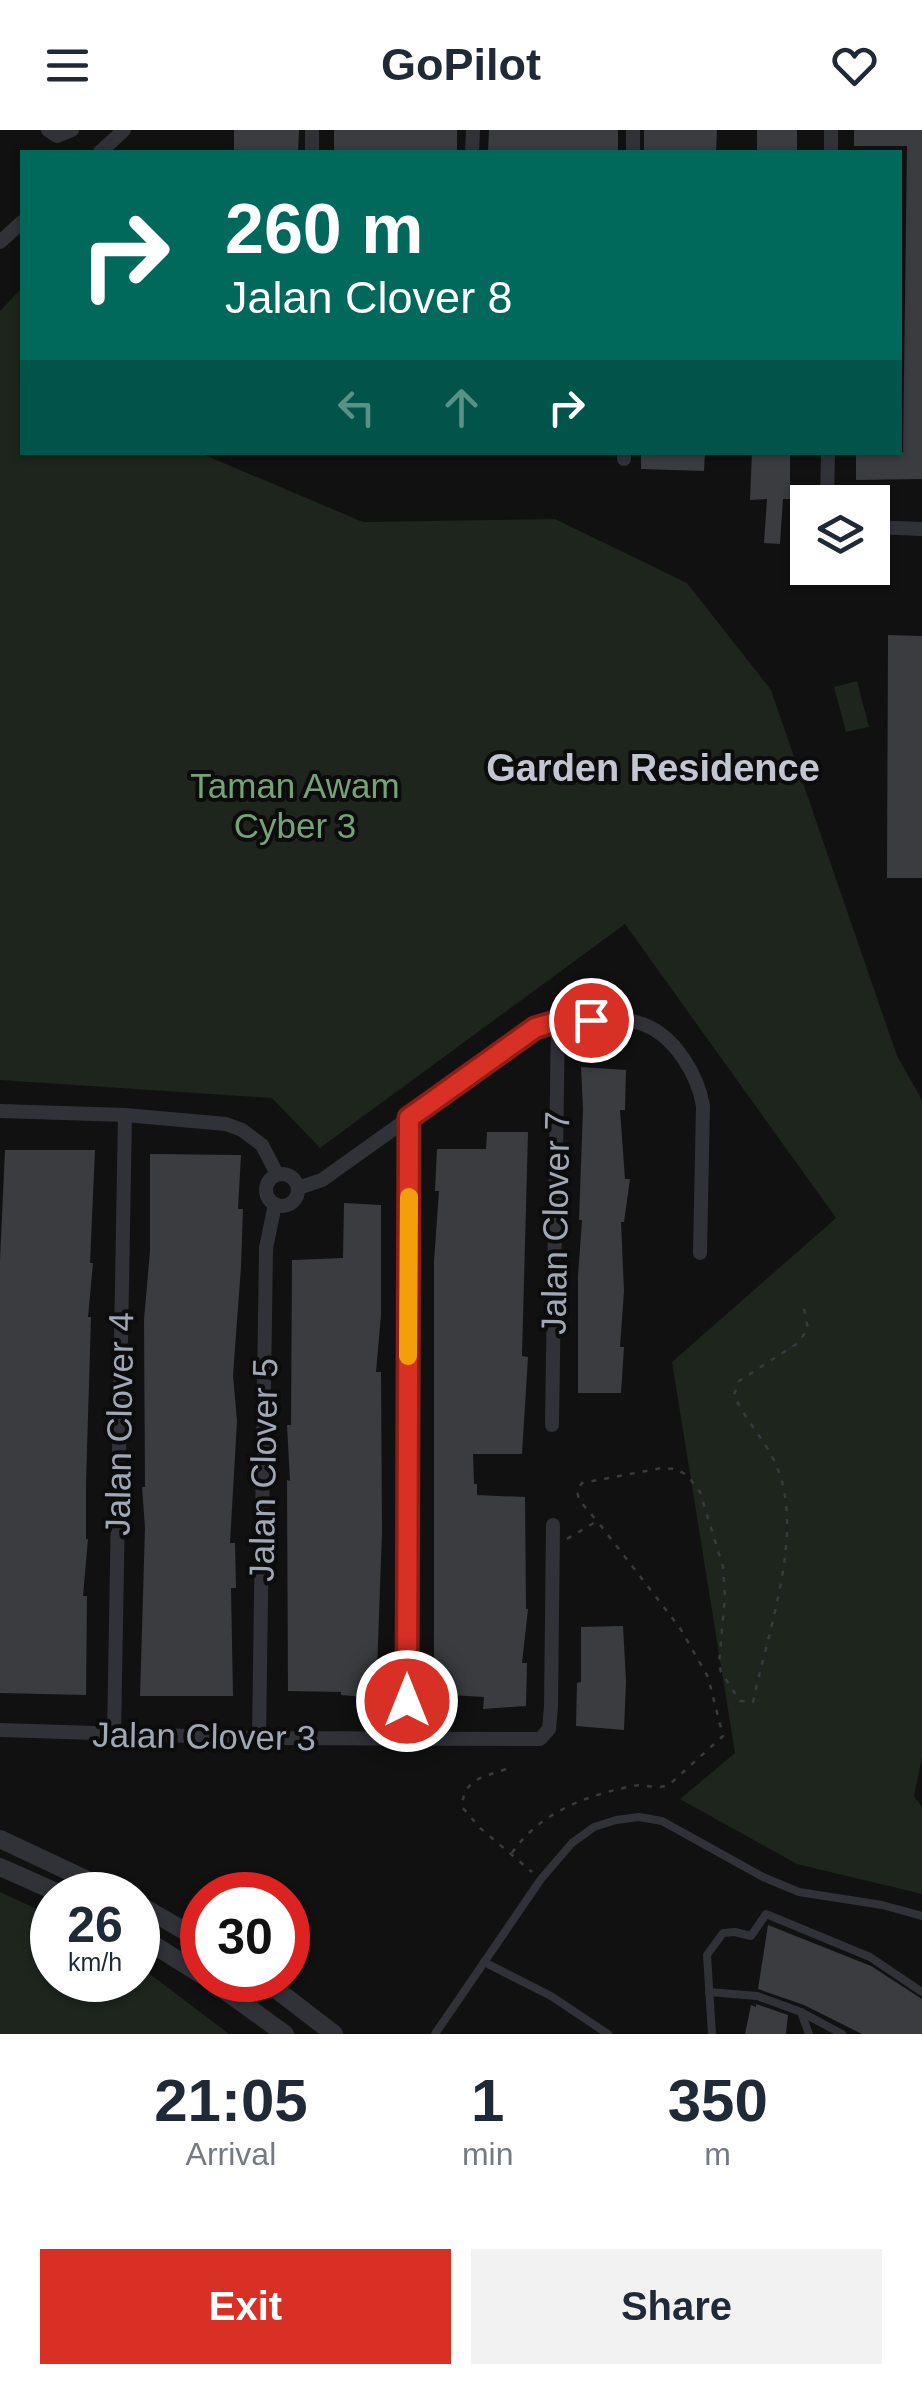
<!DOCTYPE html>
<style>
:root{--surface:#fff;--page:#f2f2f3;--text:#1f2937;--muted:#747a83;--accent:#d93025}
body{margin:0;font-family:Arial,sans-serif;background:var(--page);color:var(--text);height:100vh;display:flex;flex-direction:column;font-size:38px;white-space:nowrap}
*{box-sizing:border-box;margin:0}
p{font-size:32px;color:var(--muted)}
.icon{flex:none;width:55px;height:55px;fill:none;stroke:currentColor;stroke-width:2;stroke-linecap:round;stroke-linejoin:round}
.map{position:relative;height:1904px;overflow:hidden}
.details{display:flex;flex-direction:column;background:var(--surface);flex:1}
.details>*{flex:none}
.guide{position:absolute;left:20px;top:20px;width:882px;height:305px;border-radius:0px;box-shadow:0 2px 8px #0004;background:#00695c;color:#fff;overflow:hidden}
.controls{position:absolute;left:790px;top:355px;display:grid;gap:20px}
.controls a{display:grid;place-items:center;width:100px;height:100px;border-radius:0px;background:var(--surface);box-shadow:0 2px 8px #0004;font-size:50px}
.speed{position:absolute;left:30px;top:1742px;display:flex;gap:20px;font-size:50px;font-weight:700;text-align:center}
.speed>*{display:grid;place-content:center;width:130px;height:130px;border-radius:50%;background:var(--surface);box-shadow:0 2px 8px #0004;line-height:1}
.speed small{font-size:25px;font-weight:400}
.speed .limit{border:15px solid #d22;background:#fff;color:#111}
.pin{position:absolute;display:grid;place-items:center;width:85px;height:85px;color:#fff;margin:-42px;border:5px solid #fff;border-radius:50%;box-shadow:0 2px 10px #0007}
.me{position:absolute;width:110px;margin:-55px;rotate:0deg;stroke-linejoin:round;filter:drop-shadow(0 0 8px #0008)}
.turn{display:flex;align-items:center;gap:35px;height:210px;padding:0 40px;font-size:45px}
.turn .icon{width:130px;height:130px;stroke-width:2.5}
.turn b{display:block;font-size:70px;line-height:85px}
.lanes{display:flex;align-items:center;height:95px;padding:0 40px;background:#0003;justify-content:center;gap:50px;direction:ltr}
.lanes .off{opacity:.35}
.eta{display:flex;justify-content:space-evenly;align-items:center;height:170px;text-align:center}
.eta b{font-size:60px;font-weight:700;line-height:70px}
.action{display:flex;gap:20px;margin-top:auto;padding:20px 40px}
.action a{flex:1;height:115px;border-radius:0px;background:var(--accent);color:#fff;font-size:40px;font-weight:700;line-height:115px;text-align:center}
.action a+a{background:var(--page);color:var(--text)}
header{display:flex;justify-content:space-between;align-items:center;height:130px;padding:0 40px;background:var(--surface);font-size:45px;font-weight:700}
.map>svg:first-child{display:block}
</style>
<header><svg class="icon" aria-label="menu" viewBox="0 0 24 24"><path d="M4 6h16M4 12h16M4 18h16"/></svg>GoPilot<svg class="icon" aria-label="heart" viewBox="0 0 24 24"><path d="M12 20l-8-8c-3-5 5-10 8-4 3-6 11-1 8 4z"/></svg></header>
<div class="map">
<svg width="922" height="1904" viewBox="0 0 922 1904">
<rect width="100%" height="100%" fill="#111112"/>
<g fill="#1d251d">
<path d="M22 158V322L200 323 363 392 555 389 687 453 771 560 897 926 922 970V1627L914 1666 922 1677V1764L797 1734 680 1669 735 1623 672 1232 836 1088 625 794 320 1018 272 968 0 950V181Z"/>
<path d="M857 551 869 597 846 602 834 557Z"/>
<path d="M0 1762 52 1786V1850H138V1835L229 1904H0Z"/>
</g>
<g fill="#3a3c40">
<path d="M234 0H299L298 22H234Z"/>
<rect x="334" y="0" width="123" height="22"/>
<path d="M489 0H618V22H488Z"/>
<path d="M644 0H717L716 22H644Z"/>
<rect x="757" y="0" width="40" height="22"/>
<path d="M854 0H922V349L856 350V322H903L907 16H854Z"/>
<path d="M641 322H705L704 341 641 339Z"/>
<path d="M752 322H790V369H783L780 414 764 413 767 369 750 370Z"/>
<path d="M888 505 922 506V748H887Z"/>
<path d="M581 937 626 940 625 980H620L625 1049H630L624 1092H621L624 1161 620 1217H624L621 1263H578V1146L582 1090H579L583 979Z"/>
<path d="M487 1002H528L522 1226 528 1227 522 1324H473L474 1354H477V1365L525 1367 526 1479H528L522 1533H527L526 1576 483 1579 484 1567 434 1564V1131L439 1061H435L437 1019H486Z"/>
<path d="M5 1020H95L90 1133H93L88 1187H91L86 1353V1409H88L83 1466H87L86 1565 0 1563V1130Z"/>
<path d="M150 1024 241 1025 238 1079H243L241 1137 233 1245 237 1291 230 1413H235L236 1458H231L233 1566H140L145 1398 142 1357H145L144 1190 150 1121Z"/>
<path d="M344 1073 381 1075V1185L376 1242H381L382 1402 376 1568 341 1565V1562L288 1561 287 1350 290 1351 287 1295H291L292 1130 343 1128Z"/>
<path d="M623 1496 626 1551 624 1600 576 1596 577 1553 581 1552V1497Z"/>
<path d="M768 1795 871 1836 922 1869V1904H862L804 1875 758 1859Z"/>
<path d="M756 1874 788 1885 786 1904H745L751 1875 756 1877Z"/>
</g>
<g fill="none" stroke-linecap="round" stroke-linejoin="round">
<g stroke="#373a3f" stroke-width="2.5" stroke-dasharray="5 8" stroke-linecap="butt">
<path d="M567 1409 597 1391 579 1370 577 1360 582 1353 662 1338 675 1339 687 1345 700 1362 723 1437 725 1466 719 1534 721 1542 740 1571 753 1572C767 1505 802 1411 780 1345 770 1314 747 1294 734 1265L739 1251 798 1213 808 1199 804 1179"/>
<path d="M506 1639C482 1648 464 1648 462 1677L480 1698 532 1742"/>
<path d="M512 1723C539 1683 585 1666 632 1656 646 1653 657 1661 670 1654L723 1606 708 1547 680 1498 598 1392"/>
</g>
<g stroke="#313238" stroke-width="8">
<path d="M484 1832 551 1866 608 1904"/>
<path d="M709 1862 757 1866 801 1882 842 1904"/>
<path d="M801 1882 809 1904"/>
<path d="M435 1904 541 1749 572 1713 594 1697 616 1690 639 1687 662 1691 763 1747 799 1762 882 1775 922 1786"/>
<path d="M712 1904 707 1825 723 1803 735 1802 751 1806 766 1784 870 1827 922 1862"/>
</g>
<g stroke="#313238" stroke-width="14">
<path d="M48 0 57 6 72 0"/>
<path d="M100 22 124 0"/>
<path d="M312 22V0"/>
<path d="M472 22 473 0"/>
<path d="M633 22V0"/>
<path d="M831 22V0"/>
<path d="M0 112 22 92"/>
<path d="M624 329V322"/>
<path d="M827 372 828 322"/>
<path d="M872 397 922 399"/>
<path d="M0 981 125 985 226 994 242 1000 262 1015 277 1044"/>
<circle cx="282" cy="1060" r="16"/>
<path d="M298 1058 322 1050 535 898C564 890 617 883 645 895 675 907 698 945 703 976L700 1123"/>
<path d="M552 1295 558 891"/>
<path d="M0 1600 259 1608 540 1609 549 1599 551 1577 553 1395"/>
<path d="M114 1604 125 985"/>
<path d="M259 1608 266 1118 275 1074"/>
<path d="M407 1610 409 988"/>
</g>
<g stroke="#313238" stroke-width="18">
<path d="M0 1709 119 1765"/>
<path d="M0 1737 63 1765"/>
<path d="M138 1774 202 1811"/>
<path d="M138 1805 202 1845"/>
<path d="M210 1850 285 1904"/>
<path d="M264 1850 334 1904"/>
</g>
</g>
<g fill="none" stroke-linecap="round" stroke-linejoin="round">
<defs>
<path id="route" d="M407 1571 409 988 535 898 558 891 591 890"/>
</defs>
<use href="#route" stroke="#8d1f18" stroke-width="25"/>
<use href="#route" stroke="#d93025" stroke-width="18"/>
<path stroke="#f59e0b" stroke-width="18" d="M408 1226 409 1067"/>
</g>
<g text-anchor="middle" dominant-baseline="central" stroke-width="8" stroke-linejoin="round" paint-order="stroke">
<g font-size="35" fill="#75a276" stroke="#0c0c0d">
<text x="295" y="655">Taman Awam<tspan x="295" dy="40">Cyber 3</tspan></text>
</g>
<g font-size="35" fill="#a0a7b5" stroke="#0c0c0d">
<text transform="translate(555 1093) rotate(-89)">Jalan Clover 7</text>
<text transform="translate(119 1294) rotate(-89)">Jalan Clover 4</text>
<text transform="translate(263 1340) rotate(-89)">Jalan Clover 5</text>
<text transform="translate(204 1606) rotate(1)">Jalan Clover 3</text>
</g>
<g font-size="38" font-weight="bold" fill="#c2c6d0" stroke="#0c0c0d">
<text x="653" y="638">Garden Residence</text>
</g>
</g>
</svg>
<div class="controls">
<a><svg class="icon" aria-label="layers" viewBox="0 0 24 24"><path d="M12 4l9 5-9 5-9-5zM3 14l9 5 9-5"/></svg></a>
</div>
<div class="speed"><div>26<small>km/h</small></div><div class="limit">30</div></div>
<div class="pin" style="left:591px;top:890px;background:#d93025"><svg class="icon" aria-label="arrive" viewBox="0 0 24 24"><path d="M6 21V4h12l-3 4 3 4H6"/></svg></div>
<svg class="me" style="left:407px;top:1571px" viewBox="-20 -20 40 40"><circle r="17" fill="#d93025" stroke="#fff" stroke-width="3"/><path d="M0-11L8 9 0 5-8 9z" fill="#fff"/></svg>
<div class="guide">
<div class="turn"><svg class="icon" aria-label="right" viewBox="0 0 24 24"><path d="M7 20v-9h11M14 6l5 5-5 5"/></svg><div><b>260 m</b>Jalan Clover 8</div></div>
<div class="lanes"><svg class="icon off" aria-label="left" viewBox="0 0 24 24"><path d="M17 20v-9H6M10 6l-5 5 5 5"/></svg><svg class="icon off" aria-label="ahead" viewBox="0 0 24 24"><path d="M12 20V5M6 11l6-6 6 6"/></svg><svg class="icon" aria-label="right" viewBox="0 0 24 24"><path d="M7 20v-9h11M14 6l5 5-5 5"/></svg></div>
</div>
</div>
<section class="details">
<div class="eta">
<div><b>21:05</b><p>Arrival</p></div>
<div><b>1</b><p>min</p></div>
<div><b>350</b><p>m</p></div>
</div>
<div class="action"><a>Exit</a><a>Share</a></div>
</section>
